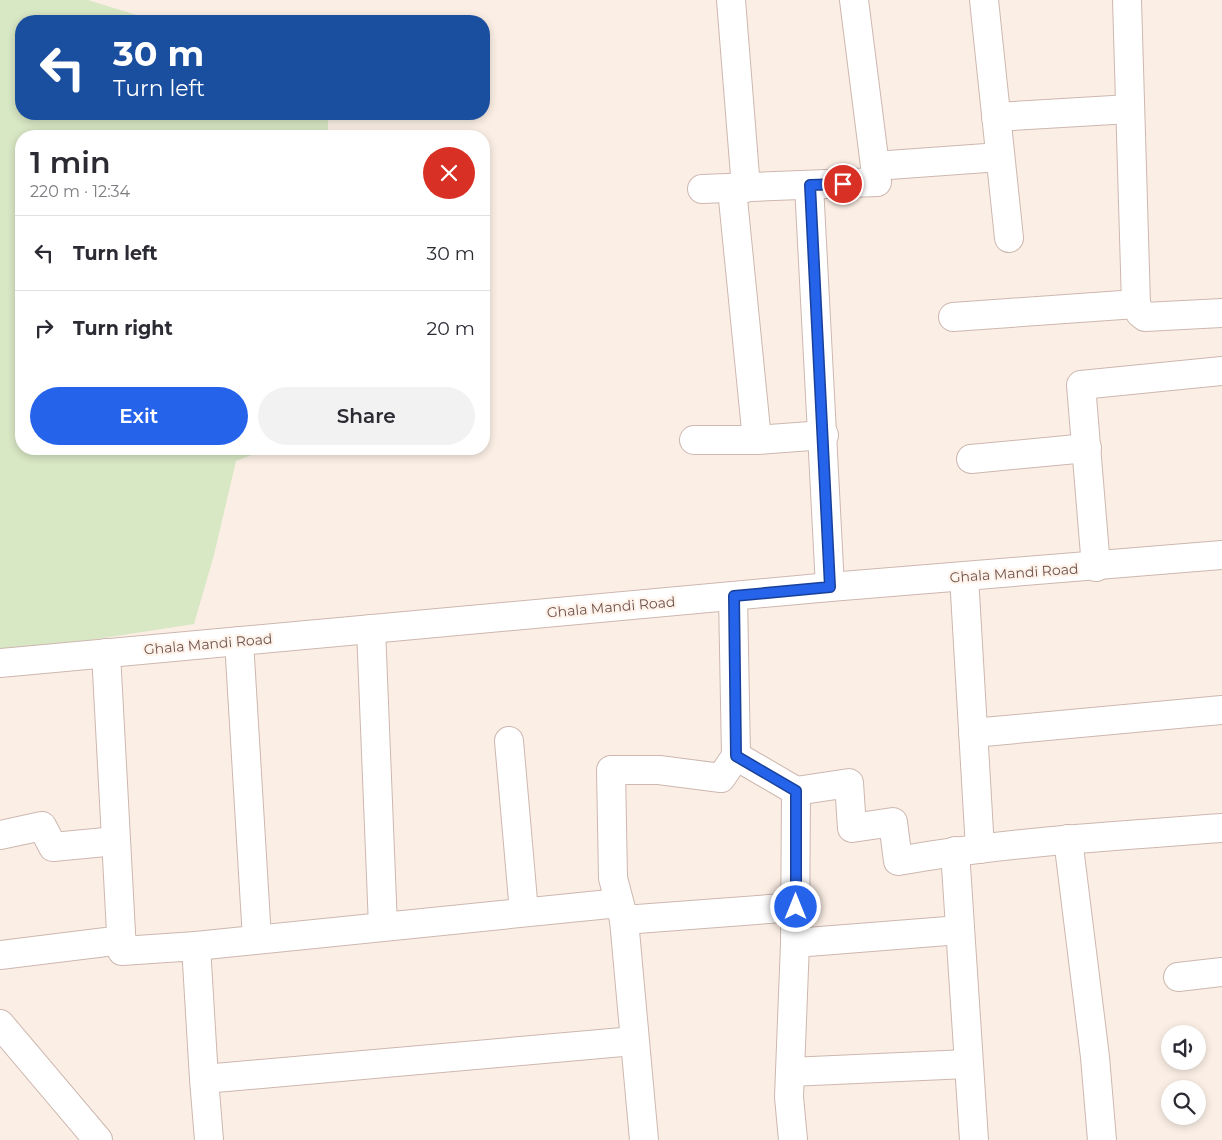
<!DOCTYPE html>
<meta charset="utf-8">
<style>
:root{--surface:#fff;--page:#f2f2f3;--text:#2b2b33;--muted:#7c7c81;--line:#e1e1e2;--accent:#2563eb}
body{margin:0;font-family:Montserrat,sans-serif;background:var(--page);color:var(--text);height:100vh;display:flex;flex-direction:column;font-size:19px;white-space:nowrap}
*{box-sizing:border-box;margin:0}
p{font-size:16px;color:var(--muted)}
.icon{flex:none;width:28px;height:28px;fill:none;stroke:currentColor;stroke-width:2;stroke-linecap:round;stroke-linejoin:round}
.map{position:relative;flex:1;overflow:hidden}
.sheet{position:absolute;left:15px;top:130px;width:475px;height:325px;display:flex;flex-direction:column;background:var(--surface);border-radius:20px;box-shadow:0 2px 8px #0003}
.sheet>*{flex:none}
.banner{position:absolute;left:15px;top:15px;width:475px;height:105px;border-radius:20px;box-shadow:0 2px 8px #0003;background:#1a4fa0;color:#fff;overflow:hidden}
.buttons{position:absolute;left:1161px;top:1025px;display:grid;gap:10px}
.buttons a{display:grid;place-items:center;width:45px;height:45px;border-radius:50%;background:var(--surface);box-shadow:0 2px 8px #0003;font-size:25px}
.pin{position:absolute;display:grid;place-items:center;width:42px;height:42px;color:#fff;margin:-21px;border:2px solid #fff;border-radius:50%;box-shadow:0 1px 5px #0007}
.me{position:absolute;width:55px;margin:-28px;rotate:0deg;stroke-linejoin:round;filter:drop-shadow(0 0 4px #0008)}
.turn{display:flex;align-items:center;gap:18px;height:105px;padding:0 15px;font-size:22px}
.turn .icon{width:65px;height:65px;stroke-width:2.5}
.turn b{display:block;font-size:35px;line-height:42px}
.round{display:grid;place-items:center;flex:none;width:52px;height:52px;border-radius:26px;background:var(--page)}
.headline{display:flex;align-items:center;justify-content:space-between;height:85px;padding:0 15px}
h1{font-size:30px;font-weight:600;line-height:38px}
.action{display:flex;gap:10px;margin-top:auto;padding:10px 15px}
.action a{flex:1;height:58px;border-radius:30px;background:var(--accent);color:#fff;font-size:20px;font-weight:600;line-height:58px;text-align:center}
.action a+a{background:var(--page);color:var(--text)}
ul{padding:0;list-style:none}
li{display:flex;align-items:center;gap:15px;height:75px;padding:0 15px;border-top:1px solid var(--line)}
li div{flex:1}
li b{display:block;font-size:19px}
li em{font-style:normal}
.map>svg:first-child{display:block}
</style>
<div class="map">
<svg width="1222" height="1140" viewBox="0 0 1222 1140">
<rect width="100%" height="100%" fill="#fbefe5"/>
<path fill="#d8e7c4" d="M0 0H88L156 21H21V114H328V136H21V449H267L236 461 214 555 194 624 0 654Z"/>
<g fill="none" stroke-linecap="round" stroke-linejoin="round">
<defs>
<g id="minor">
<path d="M731 0 746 188"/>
<path d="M984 0 1009 238"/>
<path d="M1127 0 1136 304 1140 313 1145 317 1222 313"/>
<path d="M996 117 1130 109"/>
<path d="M875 166 1000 157"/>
<path d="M809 185 830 587"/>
<path d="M702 189 877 182 854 0"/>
<path d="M732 189 757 440"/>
<path d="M953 317 1136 304"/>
<path d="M694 440H757L824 435"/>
<path d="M971 459 1087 448"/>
<path d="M1096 567 1081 385 1222 371"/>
<path d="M964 576 980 849"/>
<path d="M733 596 736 756"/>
<path d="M371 629 383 926"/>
<path d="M239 641 257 939"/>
<path d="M106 653 122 951 196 946 204 1079"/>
<path d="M973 733 1222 710"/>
<path d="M509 741 524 912"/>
<path d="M0 835 42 826 53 847 116 841"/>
<path d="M1068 839 1095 1057 1102 1140"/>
<path d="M955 851 974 1140"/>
<path d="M624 920 796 907"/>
<path d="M795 943 960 930"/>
<path d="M196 946 619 903"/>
<path d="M0 955 122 940"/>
<path d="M1178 977 1222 972"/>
<path d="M790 1072 967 1064"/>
<path d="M209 1140 204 1079 634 1041"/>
<path d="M644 1140 624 920 613 878 611 770H659L721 778 736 756 796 791 849 783 852 828 893 822 898 861C1005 842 1114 836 1222 828"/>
<path d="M793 1140 789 1097 795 943 796 791"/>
</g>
<g id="tertiary">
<path d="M0 663 830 587 1222 555"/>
<path d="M0 1024 98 1140"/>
</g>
</defs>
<use href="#minor" stroke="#cdb7af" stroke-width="30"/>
<use href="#tertiary" stroke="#cdb7af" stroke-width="30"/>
<use href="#minor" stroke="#fff" stroke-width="28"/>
<use href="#tertiary" stroke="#fff" stroke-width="28"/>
</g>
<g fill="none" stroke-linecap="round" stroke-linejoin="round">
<defs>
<path id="route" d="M796 907V791L736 756 734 596 830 587 810 185 843 184"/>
</defs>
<use href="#route" stroke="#184099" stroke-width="12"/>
<use href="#route" stroke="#2563eb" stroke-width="9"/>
</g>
<g text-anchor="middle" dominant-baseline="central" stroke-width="4.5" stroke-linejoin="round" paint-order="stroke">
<g font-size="14" fill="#71534c" stroke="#fef3ea">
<text transform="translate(1014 573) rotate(-4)">Ghala Mandi Road</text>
<text transform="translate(611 607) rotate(-5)">Ghala Mandi Road</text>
<text transform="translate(208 644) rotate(-5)">Ghala Mandi Road</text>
</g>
</g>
</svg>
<div class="buttons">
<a><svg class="icon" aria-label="sound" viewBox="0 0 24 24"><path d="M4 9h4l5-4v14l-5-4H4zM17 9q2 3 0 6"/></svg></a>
<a><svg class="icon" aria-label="search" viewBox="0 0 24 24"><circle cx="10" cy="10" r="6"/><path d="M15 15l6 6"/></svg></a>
</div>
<div class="pin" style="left:843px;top:184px;background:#d93025"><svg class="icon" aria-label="arrive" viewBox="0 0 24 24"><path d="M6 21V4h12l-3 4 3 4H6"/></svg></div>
<svg class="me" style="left:796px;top:907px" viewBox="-20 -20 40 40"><circle r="17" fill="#2563eb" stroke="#fff" stroke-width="3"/><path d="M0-11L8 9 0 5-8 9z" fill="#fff"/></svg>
<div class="banner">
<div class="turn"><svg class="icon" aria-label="left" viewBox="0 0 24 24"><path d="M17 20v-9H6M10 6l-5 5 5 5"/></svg><div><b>30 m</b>Turn left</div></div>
</div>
<section class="sheet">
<div class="headline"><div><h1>1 min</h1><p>220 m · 12:34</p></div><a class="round" style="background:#d93025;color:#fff"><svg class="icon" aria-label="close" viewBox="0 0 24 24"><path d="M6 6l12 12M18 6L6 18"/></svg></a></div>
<ul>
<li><svg class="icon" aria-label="left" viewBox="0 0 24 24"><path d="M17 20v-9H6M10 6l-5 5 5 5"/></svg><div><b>Turn left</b></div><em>30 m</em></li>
<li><svg class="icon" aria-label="right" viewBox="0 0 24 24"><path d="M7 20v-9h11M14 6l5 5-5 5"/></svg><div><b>Turn right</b></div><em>20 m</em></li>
</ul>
<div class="action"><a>Exit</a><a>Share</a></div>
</section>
</div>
